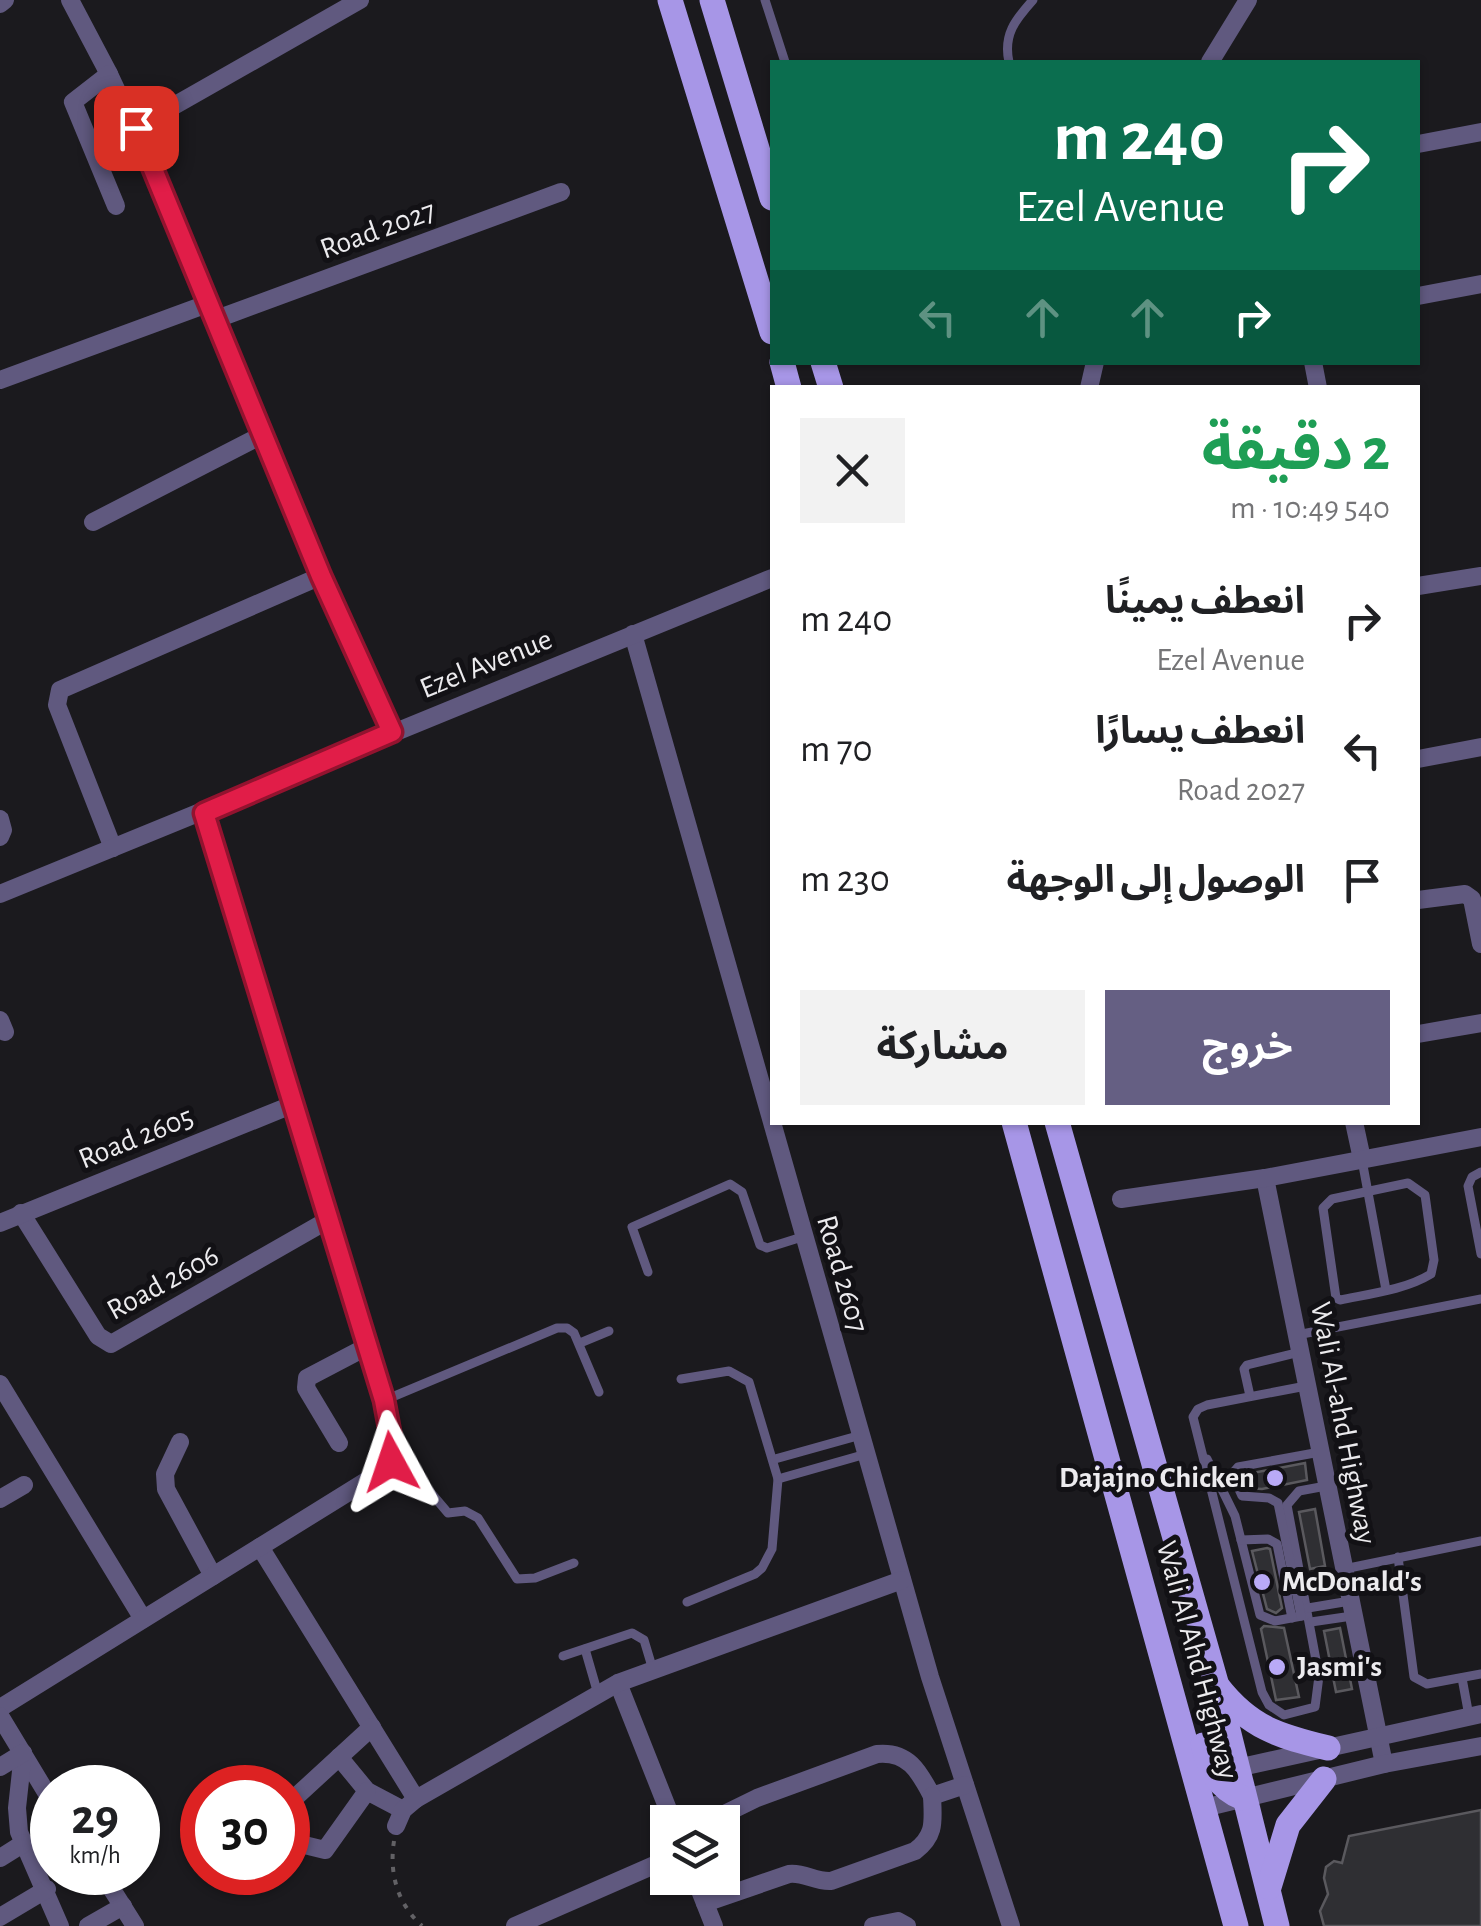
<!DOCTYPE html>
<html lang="ar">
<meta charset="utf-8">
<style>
:root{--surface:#fff;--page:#f2f2f2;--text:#202124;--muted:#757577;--accent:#655f83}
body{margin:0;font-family:"Alegreya Sans","Noto Sans Arabic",sans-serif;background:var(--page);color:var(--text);direction:rtl;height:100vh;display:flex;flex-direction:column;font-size:38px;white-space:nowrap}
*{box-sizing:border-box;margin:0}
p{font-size:32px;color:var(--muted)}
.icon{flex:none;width:55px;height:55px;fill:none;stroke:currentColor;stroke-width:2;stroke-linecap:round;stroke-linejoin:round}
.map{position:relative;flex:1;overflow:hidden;direction:ltr}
.sheet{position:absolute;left:770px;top:385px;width:650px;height:740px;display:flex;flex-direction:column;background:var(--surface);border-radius:0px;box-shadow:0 2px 8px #0004;direction:rtl}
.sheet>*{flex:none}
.banner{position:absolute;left:770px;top:60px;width:650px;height:305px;border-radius:0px;box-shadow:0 2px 8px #0004;direction:rtl;background:#0b6e4f;color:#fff;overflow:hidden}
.controls{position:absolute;left:650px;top:1805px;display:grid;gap:20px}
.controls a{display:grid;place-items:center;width:90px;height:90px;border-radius:0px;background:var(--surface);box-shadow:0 2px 8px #0004;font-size:50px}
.speed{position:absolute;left:30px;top:1765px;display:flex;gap:20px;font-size:50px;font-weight:700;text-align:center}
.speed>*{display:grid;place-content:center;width:130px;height:130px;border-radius:50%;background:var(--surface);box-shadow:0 2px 8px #0004;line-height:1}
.speed small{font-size:25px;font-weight:400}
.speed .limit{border:15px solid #d22;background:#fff;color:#111}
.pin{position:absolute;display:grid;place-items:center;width:85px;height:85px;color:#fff;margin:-42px;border-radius:20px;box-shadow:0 5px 15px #0006}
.me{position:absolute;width:110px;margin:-55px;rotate:355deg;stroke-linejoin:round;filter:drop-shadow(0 0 8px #0008)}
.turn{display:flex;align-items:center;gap:35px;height:210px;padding:0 30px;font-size:45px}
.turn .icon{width:130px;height:130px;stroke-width:2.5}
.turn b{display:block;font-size:70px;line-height:85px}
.lanes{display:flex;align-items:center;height:95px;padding:0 30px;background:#0003;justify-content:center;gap:50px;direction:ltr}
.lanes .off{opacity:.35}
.round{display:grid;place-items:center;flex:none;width:105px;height:105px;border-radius:0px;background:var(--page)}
.summary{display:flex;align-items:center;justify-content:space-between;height:170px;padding:0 30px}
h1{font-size:60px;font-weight:700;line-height:75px;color:#1e9e55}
.cta{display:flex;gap:20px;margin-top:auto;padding:20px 30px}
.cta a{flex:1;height:115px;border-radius:0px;background:var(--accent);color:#fff;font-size:40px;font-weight:700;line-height:115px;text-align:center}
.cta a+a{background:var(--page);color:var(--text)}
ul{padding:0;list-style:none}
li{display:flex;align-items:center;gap:30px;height:130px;padding:0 30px}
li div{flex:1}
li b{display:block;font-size:38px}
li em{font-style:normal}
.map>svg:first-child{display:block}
</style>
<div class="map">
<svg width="1481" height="1926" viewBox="0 0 1481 1926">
<rect width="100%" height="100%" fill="#1b1a1e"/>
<g fill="#2f2f33" stroke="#5a595e" stroke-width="2.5">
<path d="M1305 1463 1307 1480 1262 1489 1247 1488 1242 1475Z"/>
<path d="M1315 1509 1325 1566 1310 1569 1299 1512Z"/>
<path d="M1267 1548 1270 1549 1282 1608 1276 1613 1267 1609 1252 1551Z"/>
<path d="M1264 1626 1284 1628 1299 1697 1276 1700 1261 1629Z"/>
<path d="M1340 1628 1352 1689 1336 1692 1324 1631Z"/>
<path d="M1481 1810V1926H1324L1320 1911 1328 1894 1324 1878 1326 1867 1334 1861 1342 1863 1349 1836Z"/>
</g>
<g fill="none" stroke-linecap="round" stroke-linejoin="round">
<path stroke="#626165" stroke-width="4" stroke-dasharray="5 8" stroke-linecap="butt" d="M394 1841C389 1873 397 1903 422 1926"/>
<g stroke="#60597f" stroke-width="9">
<path d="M765 0 785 62"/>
<path d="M1009 62C1003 35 1015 20 1033 0"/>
<path d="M1362 1160 1386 1290"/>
<path d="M1481 1172 1472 1177 1468 1186 1481 1254"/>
<path d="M1408 1183 1425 1195 1434 1260 1431 1274C1405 1290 1369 1294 1340 1300L1336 1298 1323 1208 1332 1199Z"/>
<path d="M648 1272 632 1227 730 1184 742 1192 760 1245 767 1248 802 1237"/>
<path d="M1297 1335 1481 1299"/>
<path d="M580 1343 609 1331"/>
<path d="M681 1379 729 1371 749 1382 778 1479 772 1549 762 1568 755 1574 687 1602"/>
<path d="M1306 1386 1207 1405 1198 1409 1193 1417 1262 1692 1269 1705 1284 1715 1315 1707 1319 1676 1287 1505 1299 1491 1326 1486"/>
<path d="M1250 1396 1244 1369 1247 1365 1300 1352"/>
<path d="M385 1400 557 1328H567L574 1333 599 1392"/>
<path d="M775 1459 861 1435"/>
<path d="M1207 1459 1235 1516 1260 1615 1275 1621 1307 1615"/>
<path d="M391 1462 410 1468 448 1513 465 1511 478 1518 517 1579 535 1578 574 1563"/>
<path d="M778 1479 866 1454"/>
<path d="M1241 1540 1268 1539 1277 1544 1292 1618"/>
<path d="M1398 1557 1414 1677 1427 1684 1481 1674"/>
<path d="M1344 1569 1481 1541"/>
<path d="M1308 1608 1350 1601"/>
<path d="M1301 1616 1278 1503 1269 1498 1242 1496 1232 1474 1238 1467 1320 1452"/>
<path d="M1311 1622 1352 1616"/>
<path d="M585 1649 598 1694"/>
<path d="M563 1656 632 1633 644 1640 653 1670"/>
<path d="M1462 1678 1469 1716"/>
</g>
<g stroke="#60597f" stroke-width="18">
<path d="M70 0 109 74 161 186 321 576 392 732"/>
<path d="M0 4 5 0"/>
<path d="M1210 62 1248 0"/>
<path d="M109 74 73 102 116 206"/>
<path d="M135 128 360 0"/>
<path d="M1418 144 1481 132"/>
<path d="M1418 296 1481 284"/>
<path d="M214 320 561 192"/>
<path d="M1313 362 1318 388"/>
<path d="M0 380 207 304"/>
<path d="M1089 388 1095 362"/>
<path d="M93 522 262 435"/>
<path d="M1418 586 1481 576"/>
<path d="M633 634 930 1677 1011 1926"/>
<path d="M1418 759 1481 747"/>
<path d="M0 819 3 830 0 837"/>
<path d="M113 848 57 705 60 690 321 576"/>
<path d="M0 894 772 578"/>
<path d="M1418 900 1465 894 1472 899 1481 944"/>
<path d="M0 1020 5 1032"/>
<path d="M1418 1034 1481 1023"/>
<path d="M1354 1122 1362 1159"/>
<path d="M1265 1178 1384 1764"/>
<path d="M1121 1199 1265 1178 1481 1137"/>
<path d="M21 1213 98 1336 111 1344 328 1220"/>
<path d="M0 1223 294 1104"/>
<path d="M0 1384 143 1619"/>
<path d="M180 1442 165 1474 166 1489 213 1576"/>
<path d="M339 1443 306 1388 307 1378 368 1346"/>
<path d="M0 1499 24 1485"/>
<path d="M260 1547 416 1799"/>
<path d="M618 1683 673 1822"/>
<path d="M0 1708 376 1475C403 1452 390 1432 385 1400L205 813"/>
<path d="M0 1716 52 1802"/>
<path d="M23 1753 17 1808 19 1832 60 1926"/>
<path d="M339 1757 367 1791 403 1810"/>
<path d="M0 1767 23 1753"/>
<path d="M1228 1770 1481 1714"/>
<path d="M288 1804 372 1727"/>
<path d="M1204 1808 1384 1764 1481 1746"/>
<path d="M708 1822 757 1798 877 1754C908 1751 919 1771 932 1796L965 1785"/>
<path d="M396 1826 403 1810 416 1799 618 1683 902 1580"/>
<path d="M288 1841 325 1850 367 1791"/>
<path d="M0 1858 24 1843"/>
<path d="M101 1872 135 1926"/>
<path d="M695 1878 714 1926"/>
<path d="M705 1903 789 1874C804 1872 815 1882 831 1881L915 1851C936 1835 933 1821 932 1796"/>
<path d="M0 1917 47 1889"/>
<path d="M88 1926 123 1906"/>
<path d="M515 1926 668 1859"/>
<path d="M873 1926 898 1921 907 1926"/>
</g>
<g stroke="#a796e7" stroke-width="25">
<path d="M670 0 772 332"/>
<path d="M712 0 772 198"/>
<path d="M782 362 789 388"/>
<path d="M823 362 831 388"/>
<path d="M1014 1122 1236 1926"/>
<path d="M1057 1122 1217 1686 1277 1926"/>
<path d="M1218 1687C1250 1728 1279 1736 1328 1748"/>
<path d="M1203 1745C1210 1770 1218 1788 1243 1798"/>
<path d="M1269 1887 1288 1825 1324 1779"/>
</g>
</g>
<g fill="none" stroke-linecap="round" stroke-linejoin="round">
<defs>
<path id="route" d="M136 128 321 576 392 732 204 813 384 1400 394 1454 391 1462"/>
</defs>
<use href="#route" stroke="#92132f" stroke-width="25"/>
<use href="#route" stroke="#e11d48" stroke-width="18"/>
</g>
<g fill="#b9aaf7" stroke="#121115" stroke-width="4">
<circle cx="1275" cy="1478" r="10"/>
<circle cx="1262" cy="1582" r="10"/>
<circle cx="1277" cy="1667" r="10"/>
</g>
<g text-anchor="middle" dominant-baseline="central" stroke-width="10" stroke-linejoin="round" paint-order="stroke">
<g font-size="30" fill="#ecebee" stroke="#121115">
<text transform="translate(378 230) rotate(-20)">Road 2027</text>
<text transform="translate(486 664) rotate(-22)">Ezel Avenue</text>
<text transform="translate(136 1138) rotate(-22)">Road 2605</text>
<text transform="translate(842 1274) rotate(74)">Road 2607</text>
<text transform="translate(163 1283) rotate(-29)">Road 2606</text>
<text transform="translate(1343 1423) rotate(79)">Wali Al-ahd Highway</text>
<text transform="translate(1197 1660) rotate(75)">Wali Al Ahd Highway</text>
</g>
<g font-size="30" font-weight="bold" fill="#ecebee" stroke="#121115" text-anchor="start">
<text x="1255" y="1478" text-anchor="end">Dajajno Chicken</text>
<text x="1282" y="1582">McDonald's</text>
<text x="1297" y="1667">Jasmi's</text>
</g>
</g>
</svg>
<div class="controls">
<a><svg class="icon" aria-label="layers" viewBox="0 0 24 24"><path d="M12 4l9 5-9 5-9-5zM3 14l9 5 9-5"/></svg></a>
</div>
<div class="speed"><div>29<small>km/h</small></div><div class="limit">30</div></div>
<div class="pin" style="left:136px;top:128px;background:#d93025"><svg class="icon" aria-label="arrive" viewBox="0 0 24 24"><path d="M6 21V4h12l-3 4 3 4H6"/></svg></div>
<svg class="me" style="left:391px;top:1462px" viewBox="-20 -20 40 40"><path d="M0-17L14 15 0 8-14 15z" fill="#e11d48" stroke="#fff" stroke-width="4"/></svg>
<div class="banner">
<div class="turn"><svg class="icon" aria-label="right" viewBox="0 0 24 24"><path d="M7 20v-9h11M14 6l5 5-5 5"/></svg><div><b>240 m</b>Ezel Avenue</div></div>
<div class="lanes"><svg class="icon off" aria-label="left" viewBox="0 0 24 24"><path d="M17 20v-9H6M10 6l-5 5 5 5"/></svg><svg class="icon off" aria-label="ahead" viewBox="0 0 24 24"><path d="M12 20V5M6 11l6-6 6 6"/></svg><svg class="icon off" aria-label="ahead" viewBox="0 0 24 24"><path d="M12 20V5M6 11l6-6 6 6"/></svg><svg class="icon" aria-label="right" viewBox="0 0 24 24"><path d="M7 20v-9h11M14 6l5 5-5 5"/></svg></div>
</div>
<section class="sheet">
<div class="summary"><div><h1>2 دقيقة</h1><p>540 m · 10:49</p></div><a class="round"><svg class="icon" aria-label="close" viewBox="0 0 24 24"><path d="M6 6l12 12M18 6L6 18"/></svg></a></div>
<ul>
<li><svg class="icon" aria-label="right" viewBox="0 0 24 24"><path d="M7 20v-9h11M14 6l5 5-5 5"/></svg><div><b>انعطف يمينًا</b><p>Ezel Avenue</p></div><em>240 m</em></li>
<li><svg class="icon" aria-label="left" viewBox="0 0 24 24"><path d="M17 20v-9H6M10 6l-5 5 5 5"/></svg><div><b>انعطف يسارًا</b><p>Road 2027</p></div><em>70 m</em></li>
<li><svg class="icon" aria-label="arrive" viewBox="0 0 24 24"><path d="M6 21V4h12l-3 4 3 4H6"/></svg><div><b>الوصول إلى الوجهة</b></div><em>230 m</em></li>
</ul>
<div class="cta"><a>خروج</a><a>مشاركة</a></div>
</section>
</div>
